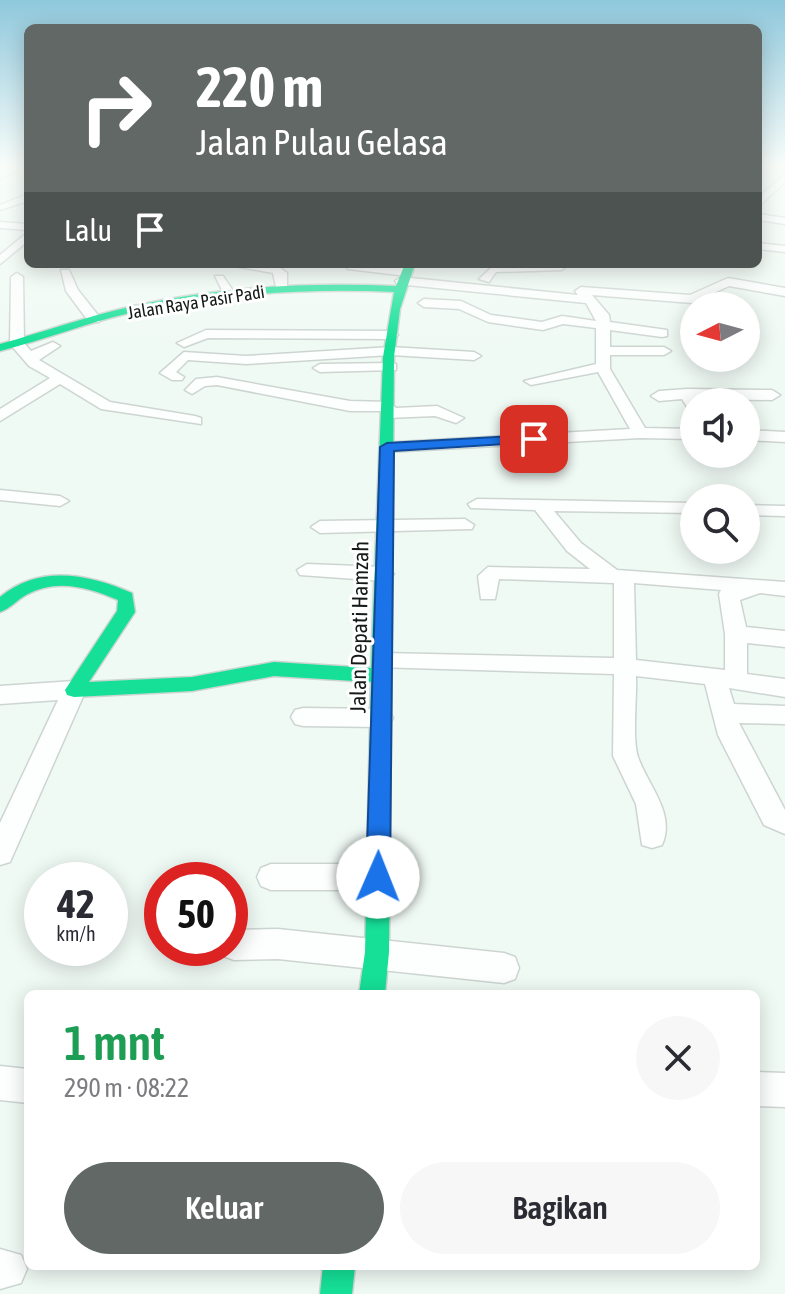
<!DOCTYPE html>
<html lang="id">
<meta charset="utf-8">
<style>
:root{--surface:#fff;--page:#f7f7f7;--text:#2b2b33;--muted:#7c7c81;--accent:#616865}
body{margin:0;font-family:"Asap Condensed",sans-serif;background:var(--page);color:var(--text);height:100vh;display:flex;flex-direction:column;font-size:30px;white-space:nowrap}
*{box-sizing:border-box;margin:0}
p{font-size:26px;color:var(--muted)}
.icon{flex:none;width:44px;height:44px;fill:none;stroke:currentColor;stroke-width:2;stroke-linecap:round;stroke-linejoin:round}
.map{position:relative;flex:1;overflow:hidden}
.details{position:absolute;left:24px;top:990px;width:736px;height:280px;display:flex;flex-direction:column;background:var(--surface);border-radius:12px;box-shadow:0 4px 20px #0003}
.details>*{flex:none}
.banner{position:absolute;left:24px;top:24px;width:738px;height:244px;border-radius:12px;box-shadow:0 4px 20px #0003;background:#616865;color:#fff;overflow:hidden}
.needle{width:52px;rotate:264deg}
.tools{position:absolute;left:680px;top:292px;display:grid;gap:16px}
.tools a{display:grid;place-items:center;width:80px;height:80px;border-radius:50%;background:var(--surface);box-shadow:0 4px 20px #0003;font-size:40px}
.speed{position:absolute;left:24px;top:862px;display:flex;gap:16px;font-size:40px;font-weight:700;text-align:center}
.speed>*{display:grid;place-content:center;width:104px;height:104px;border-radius:50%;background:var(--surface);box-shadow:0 4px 20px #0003;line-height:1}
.speed small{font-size:20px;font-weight:400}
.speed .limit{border:12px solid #d22;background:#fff;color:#111}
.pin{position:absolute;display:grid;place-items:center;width:68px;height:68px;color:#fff;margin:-34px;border-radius:16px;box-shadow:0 4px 12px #0006}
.me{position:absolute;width:88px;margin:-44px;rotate:1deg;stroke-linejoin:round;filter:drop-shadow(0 0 6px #0008)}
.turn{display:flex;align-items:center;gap:28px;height:168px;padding:0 40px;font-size:36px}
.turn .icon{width:104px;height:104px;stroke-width:2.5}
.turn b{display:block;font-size:56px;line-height:68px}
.then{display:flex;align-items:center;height:76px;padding:0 40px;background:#0003;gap:16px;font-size:30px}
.round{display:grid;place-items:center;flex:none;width:84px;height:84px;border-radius:42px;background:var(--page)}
.head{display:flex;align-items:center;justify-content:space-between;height:136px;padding:0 40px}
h1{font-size:48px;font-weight:600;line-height:60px;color:#1e9e55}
.cta{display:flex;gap:16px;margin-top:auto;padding:16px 40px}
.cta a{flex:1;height:92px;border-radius:48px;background:var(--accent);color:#fff;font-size:32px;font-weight:600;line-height:92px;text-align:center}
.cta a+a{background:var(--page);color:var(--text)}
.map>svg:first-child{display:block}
</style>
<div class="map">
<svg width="785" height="1294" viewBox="0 0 785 1294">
<rect width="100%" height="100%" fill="#f0faf5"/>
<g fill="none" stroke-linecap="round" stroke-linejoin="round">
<defs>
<g id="street">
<path d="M19 164 28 167 0 178V172Z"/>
<path d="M758 164H785V170L758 168Z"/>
<path d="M785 174V182L758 207V198Z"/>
<path d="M28 194V201L0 210V205Z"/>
<path d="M758 214 785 218V224L758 220Z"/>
<path d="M0 222 28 224V230L0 228Z"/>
<path d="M28 232V241L0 264V255Z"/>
<path d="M758 243 785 246V252L758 249Z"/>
<path d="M223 264 280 268 287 273V289L277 292 273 273Z"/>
<path d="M344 264 407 268 413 272 407 276 348 269Z"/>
<path d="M558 265 564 268 562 270 496 272 489 282 479 279 493 266Z"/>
<path d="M61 270H69L78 290 101 319 99 322H89L66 291Z"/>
<path d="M17 273 23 277 24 343 31 351 53 342 60 346 39 360 110 402 195 416 201 418V424L101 409 60 384 0 421V409L50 378 29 366 10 344 11 277Z"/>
<path d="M215 276H223L236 295 234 298H226Z"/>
<path d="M401 277 578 295 575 291 581 287 690 295 728 278 785 288V296L729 286 692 303 592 295 609 315 610 322 667 330V336L662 337 610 330V347H664L671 351 664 355H610V369L645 428 694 429V439L640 438 387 452 381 451V443L630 429 598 372 531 385 524 381 596 364V328L563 324 543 330 488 322 459 309 424 307 418 303 424 299 461 301 491 315 542 322 562 316 596 321 586 303 397 284 395 281Z"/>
<path d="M206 330 391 331 398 335 391 339 208 338 184 347 177 343Z"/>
<path d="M391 347 474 352 481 356 474 360 391 355 246 364 188 360 176 372 184 377 182 380H172L160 373 184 352 246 356Z"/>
<path d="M391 363 396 364V370L320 372 313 368 320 364Z"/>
<path d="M217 377 350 401 389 402 396 408 437 406 464 418 456 423 435 416 388 418 382 416 381 411H350L217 385 205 386 192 394 185 390 196 379Z"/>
<path d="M687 389 772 390 780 395 772 400 697 399 694 412 689 410 682 399 659 401 651 396 659 391Z"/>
<path d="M746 430 785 432V442L746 440Z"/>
<path d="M0 490 60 496 69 501 60 506 0 500Z"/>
<path d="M477 499 694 503V513L554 511 581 543 617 570 785 582V596L760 593 740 600 746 627 785 631V647L747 643V674L785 679V697L729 688 734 704 785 706V724L739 723 785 810V834L764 825 718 735 705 684 636 676C637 698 632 738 638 757 648 786 676 813 662 845L652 848 642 845 636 804 613 756 614 674 375 667 372 661 383 653 614 658V583L499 579 495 599H481L478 576 488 567 590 569 567 551 535 510 471 508 468 504ZM634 583 721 590 719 594 725 634V670L636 660Z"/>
<path d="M746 505 785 506V516L746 515Z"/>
<path d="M465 519 474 525 472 529 320 533 311 527 320 521Z"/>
<path d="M307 564 384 567 394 574 384 581 300 575 297 570Z"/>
<path d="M74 681 82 684 86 690 10 862 0 865V823L58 700 0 704V686Z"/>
<path d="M303 708 381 709 389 711 393 718 389 725 381 727 303 726 295 724 291 717 295 710Z"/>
<path d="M271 864H378L388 868 392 877 388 886 378 890H271L261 886 257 877 261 868Z"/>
<path d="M278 929 504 953 515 957 519 968 515 979 504 983 278 959 234 960 223 956 220 948H230V932L234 930Z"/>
<path d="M0 1066 28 1069V1103L0 1100Z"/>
<path d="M756 1072 785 1073V1107L756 1106Z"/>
<path d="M0 1249 21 1255 27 1269 21 1283 0 1289Z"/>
</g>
<g id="fast">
<path d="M405 264H415L400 309 394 357 389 952 385 994H359L365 952 371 682 274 676 192 691 74 697 67 695 65 690 117 611 118 600C88 587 56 578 26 595 17 600 10 609 0 612V597C39 564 89 574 132 593L135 612 89 682 192 677 274 662 371 668 383 357 394 292C305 288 217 294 130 313 86 323 44 340 0 351V344C43 332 85 317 129 307 217 287 306 282 396 286Z"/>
<path d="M323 1266H355L352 1294H320Z"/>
</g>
</defs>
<use href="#street" stroke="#cdd5d1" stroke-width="3"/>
<use href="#fast" stroke="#cdd5d1" stroke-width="3"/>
<use href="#street" fill="#fdfefe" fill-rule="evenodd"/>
<use href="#fast" fill="#16e098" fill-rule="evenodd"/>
</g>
<linearGradient id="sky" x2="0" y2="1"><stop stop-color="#8fc8dc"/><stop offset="0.48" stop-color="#f8fdfa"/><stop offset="1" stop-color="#f8fdfa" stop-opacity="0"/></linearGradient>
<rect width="785" height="345" fill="url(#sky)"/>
<path fill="#1a73e8" stroke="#114b97" stroke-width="2" d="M534 435 539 436V442L394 451 390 877 386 884 378 888 370 884 366 877 380 447 387 443Z"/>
<g text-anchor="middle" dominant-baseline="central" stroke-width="6" stroke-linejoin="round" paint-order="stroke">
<g font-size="18" fill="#141a17" stroke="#fff">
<text transform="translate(196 302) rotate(-9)">Jalan Raya Pasir Padi</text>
</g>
<g font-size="22" fill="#141a17" stroke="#fff">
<text transform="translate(359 627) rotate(-89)">Jalan Depati Hamzah</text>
</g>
</g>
</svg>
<div class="tools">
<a><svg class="needle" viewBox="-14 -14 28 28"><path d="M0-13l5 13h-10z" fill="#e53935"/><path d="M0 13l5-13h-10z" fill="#7c7c81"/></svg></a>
<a><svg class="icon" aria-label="sound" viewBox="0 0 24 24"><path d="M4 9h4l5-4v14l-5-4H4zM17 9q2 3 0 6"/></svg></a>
<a><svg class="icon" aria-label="search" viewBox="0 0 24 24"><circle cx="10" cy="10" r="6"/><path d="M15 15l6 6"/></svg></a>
</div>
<div class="speed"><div>42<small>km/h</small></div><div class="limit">50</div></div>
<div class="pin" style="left:534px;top:439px;background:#d93025"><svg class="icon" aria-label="arrive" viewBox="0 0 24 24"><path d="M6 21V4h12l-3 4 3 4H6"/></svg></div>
<svg class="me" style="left:378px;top:877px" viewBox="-20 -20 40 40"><circle r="19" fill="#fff"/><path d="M0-13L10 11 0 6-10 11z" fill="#1a73e8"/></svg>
<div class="banner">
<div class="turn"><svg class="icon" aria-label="right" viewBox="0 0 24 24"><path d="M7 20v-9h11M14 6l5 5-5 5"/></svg><div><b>220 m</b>Jalan Pulau Gelasa</div></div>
<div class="then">Lalu<svg class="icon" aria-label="arrive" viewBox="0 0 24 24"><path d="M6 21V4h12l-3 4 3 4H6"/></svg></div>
</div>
<section class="details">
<div class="head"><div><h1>1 mnt</h1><p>290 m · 08:22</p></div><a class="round"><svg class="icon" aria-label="close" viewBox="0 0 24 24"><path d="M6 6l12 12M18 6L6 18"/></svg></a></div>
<div class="cta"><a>Keluar</a><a>Bagikan</a></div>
</section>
</div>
